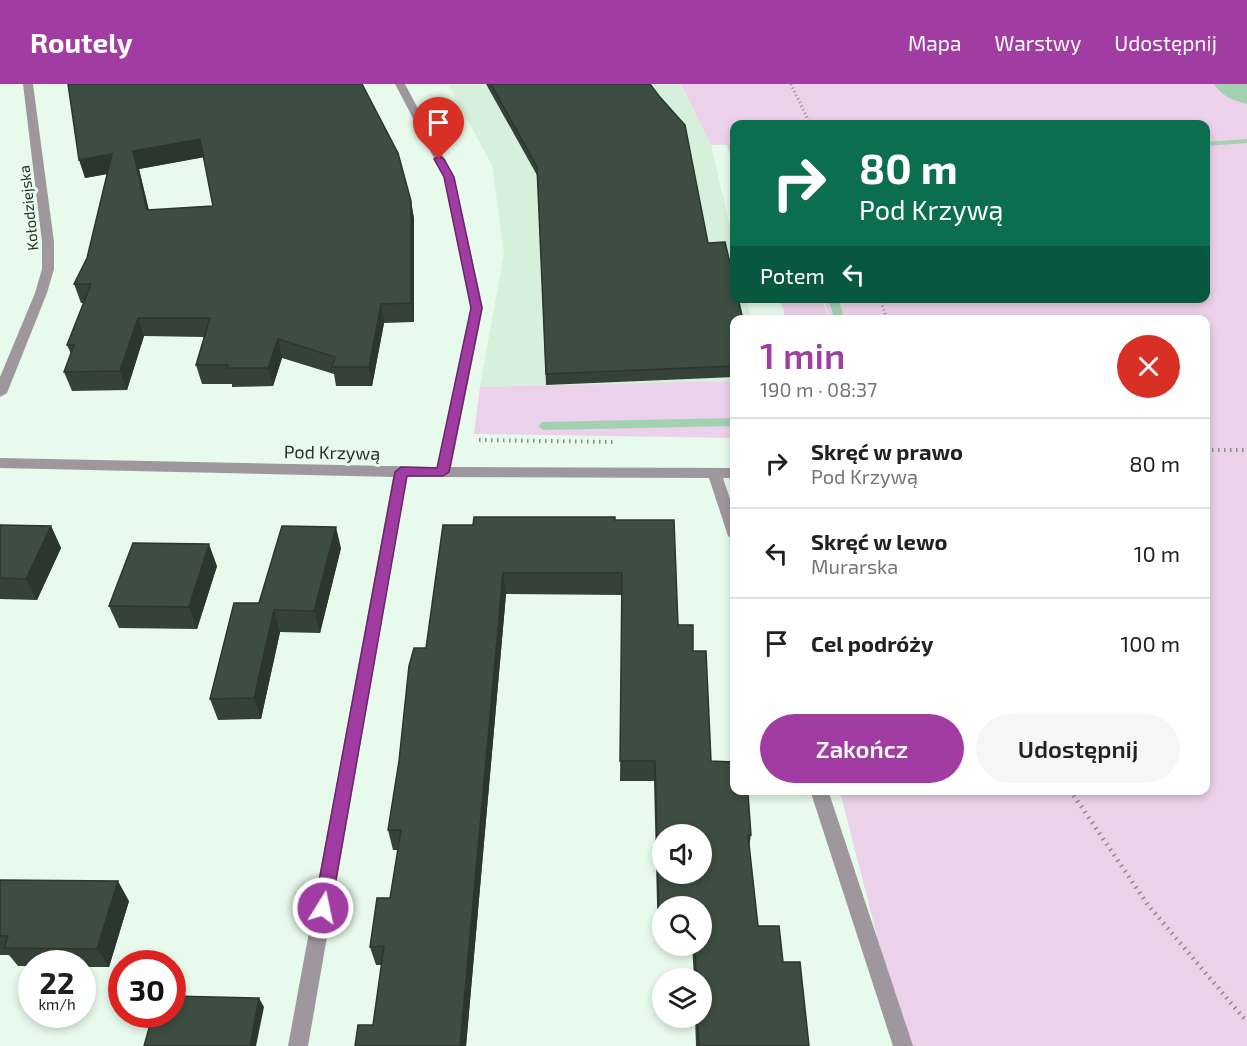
<!DOCTYPE html>
<html lang="pl">
<meta charset="utf-8">
<style>
:root{--surface:#fff;--page:#f6f6f6;--text:#202124;--muted:#757577;--line:#e0e0e0;--accent:#a13ca2}
body{margin:0;font-family:"Exo 2",sans-serif;background:var(--page);color:var(--text);height:100vh;display:flex;flex-direction:column;font-size:22px;white-space:nowrap}
*{box-sizing:border-box;margin:0}
p{font-size:20px;color:var(--muted)}
.icon{flex:none;width:33px;height:33px;fill:none;stroke:currentColor;stroke-width:2;stroke-linecap:round;stroke-linejoin:round}
.map{position:relative;flex:1;overflow:hidden}
.details{position:absolute;left:730px;top:231px;width:480px;height:480px;display:flex;flex-direction:column;background:var(--surface);border-radius:12px;box-shadow:0 3px 9px #0003}
.details>*{flex:none}
.guide{position:absolute;left:730px;top:36px;width:480px;height:183px;border-radius:12px;box-shadow:0 3px 9px #0003;background:#0b6e4f;color:#fff;overflow:hidden}
.buttons{position:absolute;left:652px;top:740px;display:grid;gap:12px}
.buttons a{display:grid;place-items:center;width:60px;height:60px;border-radius:50%;background:var(--surface);box-shadow:0 3px 9px #0003;font-size:30px}
.speed{position:absolute;left:18px;top:866px;display:flex;gap:12px;font-size:30px;font-weight:700;text-align:center}
.speed>*{display:grid;place-content:center;width:78px;height:78px;border-radius:50%;background:var(--surface);box-shadow:0 3px 9px #0003;line-height:1}
.speed small{font-size:15px;font-weight:400}
.speed .limit{border:9px solid #d22;background:#fff;color:#111}
.pin{position:absolute;display:grid;place-items:center;width:51px;height:51px;color:#fff;margin:-62px -26px;border-radius:50% 50% 50% 0;rotate:-45deg;box-shadow:0 0 6px #0007}
.pin .icon{rotate:45deg}
.me{position:absolute;width:66px;margin:-33px;rotate:10deg;stroke-linejoin:round;filter:drop-shadow(0 0 4px #0008)}
.turn{display:flex;align-items:center;gap:21px;height:126px;padding:0 30px;font-size:27px}
.turn .icon{width:78px;height:78px;stroke-width:2.5}
.turn b{display:block;font-size:42px;line-height:51px}
.then{display:flex;align-items:center;height:57px;padding:0 30px;background:#0003;gap:12px;font-size:22px}
.round{display:grid;place-items:center;flex:none;width:63px;height:63px;border-radius:32px;background:var(--page)}
.headline{display:flex;align-items:center;justify-content:space-between;height:102px;padding:0 30px}
h1{font-size:36px;font-weight:600;line-height:45px;color:var(--accent)}
.button{display:flex;gap:12px;margin-top:auto;padding:12px 30px}
.button a{flex:1;height:69px;border-radius:36px;background:var(--accent);color:#fff;font-size:24px;font-weight:600;line-height:69px;text-align:center}
.button a+a{background:var(--page);color:var(--text)}
ul{padding:0;list-style:none}
li{display:flex;align-items:center;gap:18px;height:90px;padding:0 30px;border-top:2px solid var(--line)}
li div{flex:1}
li b{display:block;font-size:22px}
li em{font-style:normal}
header{display:flex;align-items:center;gap:36px;box-sizing:border-box;height:84px;padding:0 30px;background:var(--accent);color:#fff}
header strong{font-size:28px}
nav{display:flex;gap:33px;margin-inline-start:auto;font-size:21px}
.map>svg:first-child{display:block}
</style>
<header>
<strong>Routely</strong>
<nav><a>Mapa</a><a>Warstwy</a><a>Udostępnij</a></nav>
</header>
<div class="map">
<svg width="1247" height="962" viewBox="0 0 1247 962">
<rect width="100%" height="100%" fill="#e7faeb"/>
<path fill="#d6f0dc" d="M448 0H681L711 61 735 164V214L747 215 751 235 735 236V297L480 303 504 169 492 81Z"/>
<g fill="#ebd1e9">
<path d="M681 0H1247V962H905L840 707 1206 706V236L830 235 823 215 1206 214V40H735V88L727 61H711Z"/>
<path d="M780 215H822L829 235H786Z"/>
<path d="M735 297V354L474 350 480 303Z"/>
</g>
<g fill="none" stroke-linecap="round" stroke-linejoin="round">
<g fill="#a2d1af" fill-rule="evenodd">
<path d="M1247 55V59L1206 62V58Z"/>
<path d="M828 214H838L845 236H835Z"/>
<path d="M735 334V342L543 346 538 342 543 338Z"/>
</g>
<path fill="#a2d1af" fill-rule="evenodd" d="M1214 0H1247V20C1232 16 1223 13 1214 0Z"/>
<g stroke="#839086" stroke-width="3" stroke-dasharray="1 3" stroke-linecap="butt">
<path d="M791 0 810 40"/>
<path d="M880 214 887 236"/>
</g>
<g stroke="#839086" stroke-width="4" stroke-dasharray="1.5 4.5" stroke-linecap="butt">
<path d="M479 356 615 358"/>
<path d="M1206 366H1247"/>
</g>
<path stroke="#839086" stroke-width="4.5" stroke-dasharray="1.5 5" stroke-linecap="butt" d="M1070 706 1148 821 1247 938"/>
<g fill="#9e979d" fill-rule="evenodd">
<path d="M23 0H33L54 158V185L47 209 7 309 0 313V293L35 209 42 185V158Z"/>
<path d="M395 0H405L454 93 483 224 451 383 735 384V394H723L735 430V457L728 452 709 394 407 393 308 962H288L393 393 0 384V374L437 383 471 224 444 93Z"/>
<path d="M810 706H828L913 962H893Z"/>
</g>
</g>
<g fill="#344238" fill-rule="evenodd">
<path d="M68 0 411 117 414 135V238L384 239 372 302H336L334 290 282 274 273 302 232 303V300H202L196 281 204 253 144 252 127 306 72 307 64 288 71 270 67 261 84 219H81L74 200 87 174 107 90 85 94ZM204 73 213 122 149 126 139 85Z"/>
<path d="M486 0H650L735 236V293L546 301 538 93Z"/>
<path d="M615 436 693 567 711 677 735 709 751 751 749 763 758 842 783 878 809 962H696L695 933H702V894H694L692 861H702V822H663V860H658L654 697H620L622 511 506 510 466 962H355L373 941 382 881H376L370 863 390 814 398 766H393L388 746 426 564 473 441Z"/>
<path d="M0 441 51 442 61 464 37 516 0 515Z"/>
<path d="M341 464 320 549 280 548 261 635 218 636 210 615 259 519Z"/>
<path d="M217 482 197 545 119 544 109 522Z"/>
<path d="M0 796 129 817 109 883H82V879H32V882H18L9 871H0Z"/>
</g>
<g fill="#2b362e">
<path d="M200 55 205 73 139 85 153 145 147 126 133 67Z"/>
<path d="M112 70 118 88 85 94 79 76Z"/>
<path d="M411 117 414 135V238L411 219Z"/>
<path d="M381 220 384 239 372 302 369 283Z"/>
<path d="M138 234 144 252 127 306 120 287Z"/>
<path d="M278 255 282 274 273 302 268 284Z"/>
<path d="M51 442 61 464 37 516 26 495Z"/>
<path d="M336 443 341 464 320 549 314 527Z"/>
<path d="M209 460 217 482 197 545 189 523Z"/>
<path d="M503 489 506 510 466 962H460Z"/>
<path d="M274 526 280 548 261 635 254 614Z"/>
<path d="M118 797 129 817 109 883 97 865Z"/>
<path d="M259 914 264 923 256 962H250Z"/>
</g>
<g fill="#3d4d41" stroke="#2b362e" stroke-width="1.5" fill-rule="evenodd">
<path d="M68 0H362L398 69 411 117V219L381 220 369 283H332L335 273 278 255 268 284H227L228 281H196L210 234H138L120 287 64 288 74 261H67L91 200H74L87 174 112 70 79 76ZM200 55 213 122 147 126 133 67Z"/>
<path d="M491 0H650L659 12 685 41 708 159 725 158 735 200V214H738L743 236H735V282L546 290 537 83Z"/>
<path d="M474 433H615V436H674L678 541H693V567H706L711 677 733 678 735 709 748 710 751 751H748L758 842H779L783 878H800L809 962H699L697 933H702V894H696L695 861H702V822H663V841H659L655 677H620L622 489H503L460 962H355L358 941H373L384 862 370 863 377 814H390L401 746H388L399 677 409 582 414 564H426L443 441H473ZM663 750H702V789H663Z"/>
<path d="M0 441 51 442 26 495 0 494Z"/>
<path d="M282 442 336 443 314 527 274 526 254 614 210 615 234 519H259Z"/>
<path d="M133 459 209 460 189 523 109 522Z"/>
<path d="M0 796 118 797 97 865 4 864 8 852H0Z"/>
<path d="M172 912 259 914 250 962H144L153 930H172Z"/>
</g>
<path fill="#a13ca2" stroke="#692769" stroke-width="1.5" d="M439 72 444 75 454 93 482 224 449 388 443 392H407L331 824 329 830 323 832 317 830 314 824 395 388 401 383 437 384 471 224 444 93 434 75Z"/>
<g text-anchor="middle" dominant-baseline="central" stroke-width="6" stroke-linejoin="round" paint-order="stroke">
<g font-size="15" fill="#282f2a" stroke="#e7faeb">
<text transform="translate(28 124) rotate(-96)">Kołodziejska</text>
</g>
<g font-size="18" fill="#282f2a" stroke="#e7faeb">
<text transform="translate(332 368) rotate(1)">Pod Krzywą</text>
</g>
</g>
</svg>
<div class="buttons">
<a><svg class="icon" aria-label="sound" viewBox="0 0 24 24"><path d="M4 9h4l5-4v14l-5-4H4zM17 9q2 3 0 6"/></svg></a>
<a><svg class="icon" aria-label="search" viewBox="0 0 24 24"><circle cx="10" cy="10" r="6"/><path d="M15 15l6 6"/></svg></a>
<a><svg class="icon" aria-label="layers" viewBox="0 0 24 24"><path d="M12 4l9 5-9 5-9-5zM3 14l9 5 9-5"/></svg></a>
</div>
<div class="speed"><div>22<small>km/h</small></div><div class="limit">30</div></div>
<div class="pin" style="left:439px;top:75px;background:#d93025"><svg class="icon" aria-label="arrive" viewBox="0 0 24 24"><path d="M6 21V4h12l-3 4 3 4H6"/></svg></div>
<svg class="me" style="left:323px;top:824px" viewBox="-20 -20 40 40"><circle r="17" fill="#a13ca2" stroke="#fff" stroke-width="3"/><path d="M0-11L8 9 0 5-8 9z" fill="#fff"/></svg>
<div class="guide">
<div class="turn"><svg class="icon" aria-label="right" viewBox="0 0 24 24"><path d="M7 20v-9h11M14 6l5 5-5 5"/></svg><div><b>80 m</b>Pod Krzywą</div></div>
<div class="then">Potem<svg class="icon" aria-label="left" viewBox="0 0 24 24"><path d="M17 20v-9H6M10 6l-5 5 5 5"/></svg></div>
</div>
<section class="details">
<div class="headline"><div><h1>1 min</h1><p>190 m · 08:37</p></div><a class="round" style="background:#d93025;color:#fff"><svg class="icon" aria-label="close" viewBox="0 0 24 24"><path d="M6 6l12 12M18 6L6 18"/></svg></a></div>
<ul>
<li><svg class="icon" aria-label="right" viewBox="0 0 24 24"><path d="M7 20v-9h11M14 6l5 5-5 5"/></svg><div><b>Skręć w prawo</b><p>Pod Krzywą</p></div><em>80 m</em></li>
<li><svg class="icon" aria-label="left" viewBox="0 0 24 24"><path d="M17 20v-9H6M10 6l-5 5 5 5"/></svg><div><b>Skręć w lewo</b><p>Murarska</p></div><em>10 m</em></li>
<li><svg class="icon" aria-label="arrive" viewBox="0 0 24 24"><path d="M6 21V4h12l-3 4 3 4H6"/></svg><div><b>Cel podróży</b></div><em>100 m</em></li>
</ul>
<div class="button"><a>Zakończ</a><a>Udostępnij</a></div>
</section>
</div>
